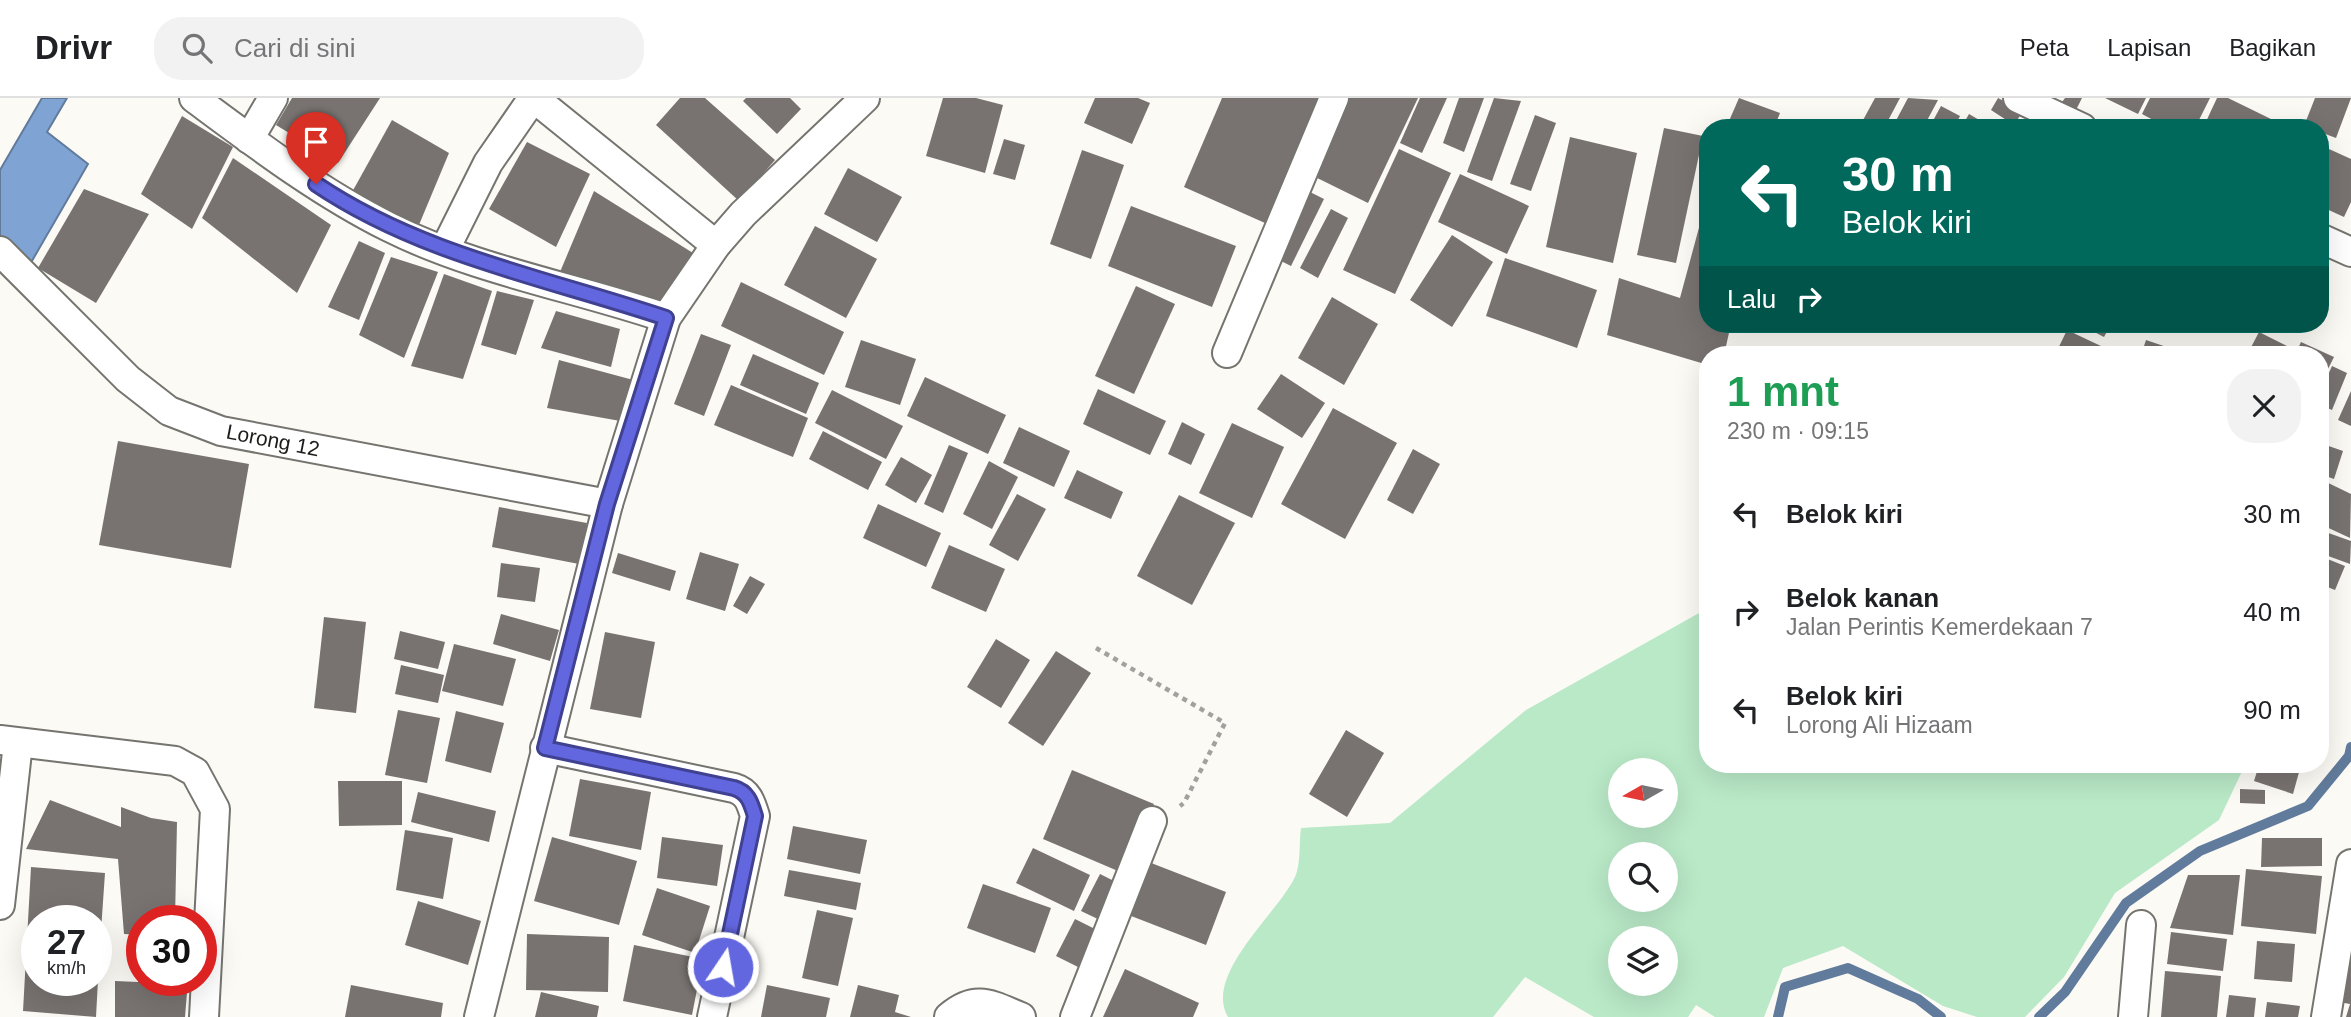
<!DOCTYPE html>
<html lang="id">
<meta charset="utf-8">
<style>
:root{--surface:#fff;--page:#f2f2f2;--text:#202124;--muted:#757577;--line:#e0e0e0}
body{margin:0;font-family:Helvetica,sans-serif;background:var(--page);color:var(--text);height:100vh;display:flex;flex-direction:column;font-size:26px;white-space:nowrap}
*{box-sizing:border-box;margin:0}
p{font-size:23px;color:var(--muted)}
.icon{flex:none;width:38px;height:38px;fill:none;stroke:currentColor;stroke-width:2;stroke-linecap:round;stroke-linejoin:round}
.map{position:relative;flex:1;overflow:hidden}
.side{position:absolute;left:1699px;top:248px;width:630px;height:427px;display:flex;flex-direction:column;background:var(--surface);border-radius:28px;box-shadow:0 7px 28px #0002}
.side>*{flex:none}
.hud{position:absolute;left:1699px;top:21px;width:630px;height:214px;border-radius:28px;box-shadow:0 7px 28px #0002;background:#00695c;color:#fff;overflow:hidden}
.needle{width:46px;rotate:261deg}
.fabs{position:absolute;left:1608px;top:660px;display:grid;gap:14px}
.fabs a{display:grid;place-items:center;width:70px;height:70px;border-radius:50%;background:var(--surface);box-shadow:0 7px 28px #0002;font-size:35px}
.speed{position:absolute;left:21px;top:807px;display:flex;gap:14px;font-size:35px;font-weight:700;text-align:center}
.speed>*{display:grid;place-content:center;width:91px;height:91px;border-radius:50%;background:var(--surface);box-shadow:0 7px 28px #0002;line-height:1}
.speed small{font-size:18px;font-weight:400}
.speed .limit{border:10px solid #d22;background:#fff;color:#111}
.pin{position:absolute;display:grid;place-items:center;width:60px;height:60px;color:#fff;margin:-72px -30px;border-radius:50% 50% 50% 0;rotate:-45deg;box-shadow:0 0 7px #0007}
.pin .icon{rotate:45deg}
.me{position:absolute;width:77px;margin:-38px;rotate:12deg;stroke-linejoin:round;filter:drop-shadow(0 0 5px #0008)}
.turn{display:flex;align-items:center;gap:24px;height:147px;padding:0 28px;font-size:32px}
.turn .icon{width:91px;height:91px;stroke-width:2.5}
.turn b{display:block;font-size:49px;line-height:60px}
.then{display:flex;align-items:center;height:66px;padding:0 28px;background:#0003;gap:14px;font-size:26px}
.round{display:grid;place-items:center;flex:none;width:74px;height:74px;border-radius:28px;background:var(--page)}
.headline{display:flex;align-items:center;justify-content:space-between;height:119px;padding:0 28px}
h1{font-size:42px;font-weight:600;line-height:52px;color:#1e9e55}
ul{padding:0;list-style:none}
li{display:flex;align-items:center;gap:21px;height:98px;padding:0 28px}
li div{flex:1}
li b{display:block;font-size:26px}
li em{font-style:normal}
header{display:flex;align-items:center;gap:42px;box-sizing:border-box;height:98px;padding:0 35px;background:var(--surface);border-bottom:2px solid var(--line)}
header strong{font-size:33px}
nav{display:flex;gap:38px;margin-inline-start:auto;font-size:24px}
.search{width:490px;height:63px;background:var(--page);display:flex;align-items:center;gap:18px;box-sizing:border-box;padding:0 24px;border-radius:28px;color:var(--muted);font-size:26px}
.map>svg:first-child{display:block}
</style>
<header>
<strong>Drivr</strong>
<div class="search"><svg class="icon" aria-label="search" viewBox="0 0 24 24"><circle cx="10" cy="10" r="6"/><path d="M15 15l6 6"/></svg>Cari di sini</div>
<nav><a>Peta</a><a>Lapisan</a><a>Bagikan</a></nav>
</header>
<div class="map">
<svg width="2351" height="919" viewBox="0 0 2351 919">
<rect width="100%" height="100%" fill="#fcfaf5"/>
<path fill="#b9e9c7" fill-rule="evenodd" d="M1708 510V667H2245L2219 722 2115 795 2064 879 2025 919H1977L1943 908 1843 848 1783 870 1764 919H1715L1696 907 1688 919H1594L1525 879 1493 919H1228C1203 877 1278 815 1295 779 1301 766 1299 744 1301 730L1390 725 1526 612ZM1620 672H1666V718H1620ZM1620 756H1666V802H1620ZM1620 840H1666V886H1620Z"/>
<path fill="#7fa4d4" stroke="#617b9c" stroke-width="2" d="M42 0H67L47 34 88 66 29 168 0 142V72Z"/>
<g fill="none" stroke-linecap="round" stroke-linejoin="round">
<g stroke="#617b9c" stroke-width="10">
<path d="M1778 919 1785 889 1848 870 1918 901 1941 919"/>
<path d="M2039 919 2065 894 2126 805 2200 753 2308 708 2349 658 2351 649"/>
</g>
</g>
<g fill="#787370">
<path d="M292 0H380L338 65 276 27Z"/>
<path d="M680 0H705L775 62 739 103 656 27Z"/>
<path d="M746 0H790L801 11 777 36 743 3Z"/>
<path d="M943 0H976L1003 7 985 75 926 58Z"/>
<path d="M1095 0H1138L1150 5 1132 46 1084 25Z"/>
<path d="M1222 0H1319L1265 125 1184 89Z"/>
<path d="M1340 0H1418L1368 105 1305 74Z"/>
<path d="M1420 0H1447L1422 55 1400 45Z"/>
<path d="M1459 0H1484L1464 54 1443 45Z"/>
<path d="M1494 0 1521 3 1492 83 1467 74Z"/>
<path d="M1739 0 1780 15 1774 30H1726Z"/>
<path d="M1875 0H1900L1884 30H1873L1862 24Z"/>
<path d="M1908 0 1938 2 1923 30H1892Z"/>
<path d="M1998 0 2023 13 2014 27 1991 12Z"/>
<path d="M2065 0H2082L2076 12 2062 4Z"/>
<path d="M2105 0H2146L2138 16Z"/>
<path d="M2150 0H2210L2195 30H2168L2142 16Z"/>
<path d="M2217 0H2228L2271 21 2267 30H2203Z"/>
<path d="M2315 0H2351L2336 40 2320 34V30L2304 28Z"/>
<path d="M1941 8 1960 18 1954 30H1929Z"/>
<path d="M1969 16 1993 30H1961Z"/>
<path d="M1535 17 1556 25 1531 93 1510 86Z"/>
<path d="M182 18 233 49 192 131 141 96Z"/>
<path d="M392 22 449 55 416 134 351 96Z"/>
<path d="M1664 30 1703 38 1676 165 1637 157Z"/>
<path d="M1570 39 1637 55 1613 165 1546 149Z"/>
<path d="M1004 41 1025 47 1015 82 993 76Z"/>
<path d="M527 44 590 76 556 149 489 111Z"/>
<path d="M1399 51 1451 75 1395 196 1343 172Z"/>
<path d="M2329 51 2351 61V104L2344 119 2320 108V70Z"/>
<path d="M1082 52 1124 67 1091 161 1050 146Z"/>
<path d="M233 60 331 127 297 195 202 120Z"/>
<path d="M848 70 902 99 877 144 824 116Z"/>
<path d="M1460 76 1529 108 1507 156 1438 124Z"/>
<path d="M84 91 149 116 96 205 38 170Z"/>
<path d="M1304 91 1324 101 1291 168 1271 158Z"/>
<path d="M594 93 693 155 655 210 560 174Z"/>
<path d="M1707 100 1708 226H1731L1724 257H1708V267L1607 237 1619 180 1680 200Z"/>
<path d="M1131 108 1236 148 1212 209 1108 168Z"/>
<path d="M1331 111 1348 120 1318 180 1300 170Z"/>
<path d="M815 128 877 161 846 220 784 187Z"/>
<path d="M1452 137 1493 164 1452 229 1410 202Z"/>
<path d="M359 143 385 155 359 222 328 209Z"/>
<path d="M391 159 438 174 404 260 359 237Z"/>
<path d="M1505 160 1597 192 1577 250 1486 218Z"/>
<path d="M444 176 492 193 463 281 411 268Z"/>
<path d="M741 184 844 234 824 277 721 228Z"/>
<path d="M1136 188 1175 206 1134 296 1095 278Z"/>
<path d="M497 193 534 202 516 257 481 247Z"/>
<path d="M1332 199 1378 226 1344 287 1298 260Z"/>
<path d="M556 213 620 231 611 269 541 250Z"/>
<path d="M2079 226H2111L2104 239Z"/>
<path d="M2067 232 2120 257H2055Z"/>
<path d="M2259 234 2289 249 2285 257H2247Z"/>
<path d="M701 236 731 247 704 318 674 306Z"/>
<path d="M861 242 916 261 900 307 845 289Z"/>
<path d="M2146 242 2190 257H2141Z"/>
<path d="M2301 244 2334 259 2320 287V257H2295Z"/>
<path d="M753 256 819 285 806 316 740 287Z"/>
<path d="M559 262 637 283 626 324 547 310Z"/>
<path d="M2332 268 2347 275 2332 312 2320 307V295Z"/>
<path d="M1281 276 1325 305 1302 340 1257 311Z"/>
<path d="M925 279 1006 317 988 356 907 318Z"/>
<path d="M731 287 808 320 793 359 714 327Z"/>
<path d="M1098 291 1166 323 1150 357 1083 326Z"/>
<path d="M832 292 903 328 886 361 815 325Z"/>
<path d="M2351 293V328L2338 322Z"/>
<path d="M1333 310 1397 345 1345 441 1281 406Z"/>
<path d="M1182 324 1205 336 1191 367 1168 356Z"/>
<path d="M1232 325 1284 349 1252 420 1199 395Z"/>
<path d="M1019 329 1070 353 1054 389 1003 365Z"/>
<path d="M823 333 882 364 868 392 809 361Z"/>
<path d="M118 343 249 366 231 470 99 447Z"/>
<path d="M2320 345 2343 353 2334 381 2320 376Z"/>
<path d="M949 347 968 355 943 415 924 406Z"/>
<path d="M1413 351 1440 366 1413 416 1387 402Z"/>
<path d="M901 359 932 377 916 405 885 387Z"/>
<path d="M989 363 1018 379 992 431 963 416Z"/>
<path d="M1077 372 1123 394 1111 421 1064 400Z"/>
<path d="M2320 381 2351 396 2350 440 2320 426Z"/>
<path d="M1017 396 1046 411 1018 463 989 447Z"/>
<path d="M1179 397 1235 425 1192 507 1137 478Z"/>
<path d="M878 406 941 435 926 469 863 440Z"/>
<path d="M499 409 587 425 579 466 492 449Z"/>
<path d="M2320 432 2351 443 2350 466 2320 455Z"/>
<path d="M949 447 1005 471 986 514 931 490Z"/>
<path d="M700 454 739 466 725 513 686 501Z"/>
<path d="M618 455 676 473 670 493 612 475Z"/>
<path d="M2320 458 2345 468 2335 492 2320 486Z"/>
<path d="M501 465 540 470 535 504 497 499Z"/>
<path d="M750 478 765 486 747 516 733 508Z"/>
<path d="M501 516 559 532 550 563 493 546Z"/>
<path d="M324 519 366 524 356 615 314 610Z"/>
<path d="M400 533 445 544 438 571 394 561Z"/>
<path d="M605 534 655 544 641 620 590 611Z"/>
<path d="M996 541 1030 562 1001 610 967 589Z"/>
<path d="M454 546 516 561 503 608 442 593Z"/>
<path d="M1056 553 1091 575 1043 648 1008 625Z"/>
<path d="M401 567 444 577 438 605 395 596Z"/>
<path d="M398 612 440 620 427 685 385 677Z"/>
<path d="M456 613 504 625 491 675 445 663Z"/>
<path d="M1346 632 1384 655 1347 719 1309 696Z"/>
<path d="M2259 667H2301L2293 696 2254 683Z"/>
<path d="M1072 672 1154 706 1125 776 1043 741Z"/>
<path d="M580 681 651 694 641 752 569 738Z"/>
<path d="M338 683H402V727L339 728Z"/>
<path d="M2240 691 2265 692V706L2240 705Z"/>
<path d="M418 694 496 713 489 744 411 724Z"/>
<path d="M50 702 121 729V709L151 720 177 724 175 822H142V837L124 836 118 761 26 751Z"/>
<path d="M793 728 867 742 860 776 787 761Z"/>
<path d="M405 732 453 740 443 801 396 792Z"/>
<path d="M552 739 637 763 619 827 534 803Z"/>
<path d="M662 739 723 747 717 788 657 780Z"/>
<path d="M2262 740H2322V768L2261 769Z"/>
<path d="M1033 750 1090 777 1074 813 1016 785Z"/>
<path d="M1146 763 1226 794 1206 847 1126 816Z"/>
<path d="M31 769 105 775 98 876 96 822H37V882H98L96 919 23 913Z"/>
<path d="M2246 771 2322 778 2316 836 2241 828Z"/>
<path d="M789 772 861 785 856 812 784 798Z"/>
<path d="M1100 776 1120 786 1102 823 1081 813Z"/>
<path d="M2188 777H2240L2233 837 2170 830Z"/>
<path d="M983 786 1051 810 1035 855 967 830Z"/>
<path d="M657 790 710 808 695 855 642 837Z"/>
<path d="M418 803 481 823 468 867 405 847Z"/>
<path d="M817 812 853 820 838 888 802 880Z"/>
<path d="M1075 821 1105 836 1086 873 1056 858Z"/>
<path d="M2171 834 2227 841 2223 873 2167 866Z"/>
<path d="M527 836 609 839 608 894 526 892Z"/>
<path d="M2257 843 2295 846 2292 884 2254 881Z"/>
<path d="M138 844H142V882H188L185 919H115V883L138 884Z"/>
<path d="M634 847 703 861 692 917 623 903Z"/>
<path d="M2351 849V919H2346L2350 906 2339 904Z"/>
<path d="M1125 871 1199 905 1193 919H1103Z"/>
<path d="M2165 873 2221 878 2217 919H2161Z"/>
<path d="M351 887 443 905 441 919H345Z"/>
<path d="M767 887 830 900 826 919H761Z"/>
<path d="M858 887 899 897 895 914 911 919H850Z"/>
<path d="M541 894 599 908 597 919H535Z"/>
<path d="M2229 897 2256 900 2254 919H2226Z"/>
<path d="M2267 904 2300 908 2298 919H2265Z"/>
</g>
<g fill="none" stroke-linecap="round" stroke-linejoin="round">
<defs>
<g id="street">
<path d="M194 0C256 46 319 94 389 129 475 172 575 189 666 220"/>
<path d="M534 0 716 147"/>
<path d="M2018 0 2082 30"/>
<path d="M249 41 273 0"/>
<path d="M2320 140 2351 154"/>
<path d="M445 151 488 65 533 0"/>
<path d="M0 153 128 281 169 313 221 333 608 406"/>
<path d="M1227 255 1334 0"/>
<path d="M0 642 175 663 195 674 215 711 204 919"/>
<path d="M545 650 734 690C748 694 751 705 755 718L712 919"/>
<path d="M0 807 18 645"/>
<path d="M479 919 608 406 666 220 716 147 743 116 865 0"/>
<path d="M949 919C976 896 991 907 1021 919"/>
<path d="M1075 919 1152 723"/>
<path d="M2133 919 2141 827"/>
<path d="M2326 919 2351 766"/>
</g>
</defs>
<use href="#street" stroke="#75746f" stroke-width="32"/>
<path stroke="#a2a19d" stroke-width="4.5" stroke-dasharray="5 5" stroke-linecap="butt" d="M1096 550 1225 625 1184 705 1180 708"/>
<use href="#street" stroke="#fff" stroke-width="28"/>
</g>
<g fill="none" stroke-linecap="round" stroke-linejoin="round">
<defs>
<path id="route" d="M316 86C421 157 547 180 666 220L607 406 545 650 734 690C748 694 751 705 755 718L723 869"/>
</defs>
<use href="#route" stroke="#404291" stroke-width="18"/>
<use href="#route" stroke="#6266df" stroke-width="12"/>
</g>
<g text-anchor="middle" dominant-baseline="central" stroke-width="5" stroke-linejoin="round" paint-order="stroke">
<g font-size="21" fill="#1c1c1a" stroke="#fff">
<text transform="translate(273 342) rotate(11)">Lorong 12</text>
</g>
</g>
</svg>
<div class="fabs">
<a><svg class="needle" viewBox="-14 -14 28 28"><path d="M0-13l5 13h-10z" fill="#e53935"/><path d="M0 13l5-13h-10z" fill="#757577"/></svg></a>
<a><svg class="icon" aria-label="search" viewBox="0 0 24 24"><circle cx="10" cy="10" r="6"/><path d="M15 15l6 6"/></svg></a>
<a><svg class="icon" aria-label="layers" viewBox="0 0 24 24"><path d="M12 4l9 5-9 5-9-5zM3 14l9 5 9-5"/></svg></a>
</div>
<div class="speed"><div>27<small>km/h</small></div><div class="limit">30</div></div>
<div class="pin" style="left:316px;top:86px;background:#d93025"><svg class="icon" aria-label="arrive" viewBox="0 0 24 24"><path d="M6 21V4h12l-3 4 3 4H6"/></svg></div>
<svg class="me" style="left:723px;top:869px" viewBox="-20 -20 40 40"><circle r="17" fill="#6266df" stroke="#fff" stroke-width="3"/><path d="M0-11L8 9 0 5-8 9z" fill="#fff"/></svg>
<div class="hud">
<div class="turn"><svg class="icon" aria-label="left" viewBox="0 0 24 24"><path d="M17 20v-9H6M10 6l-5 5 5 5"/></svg><div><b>30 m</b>Belok kiri</div></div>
<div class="then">Lalu<svg class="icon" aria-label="right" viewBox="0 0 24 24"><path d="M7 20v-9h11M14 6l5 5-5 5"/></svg></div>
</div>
<section class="side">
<div class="headline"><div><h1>1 mnt</h1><p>230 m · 09:15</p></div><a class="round"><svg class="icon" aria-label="close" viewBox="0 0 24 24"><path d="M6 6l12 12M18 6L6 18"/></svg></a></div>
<ul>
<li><svg class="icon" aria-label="left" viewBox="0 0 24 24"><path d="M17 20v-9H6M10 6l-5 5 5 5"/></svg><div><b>Belok kiri</b></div><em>30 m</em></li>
<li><svg class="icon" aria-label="right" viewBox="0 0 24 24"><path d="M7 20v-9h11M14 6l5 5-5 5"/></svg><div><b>Belok kanan</b><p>Jalan Perintis Kemerdekaan 7</p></div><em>40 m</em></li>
<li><svg class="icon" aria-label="left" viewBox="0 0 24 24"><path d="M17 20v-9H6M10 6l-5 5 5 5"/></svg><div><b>Belok kiri</b><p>Lorong Ali Hizaam</p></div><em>90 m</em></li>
</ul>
</section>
</div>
